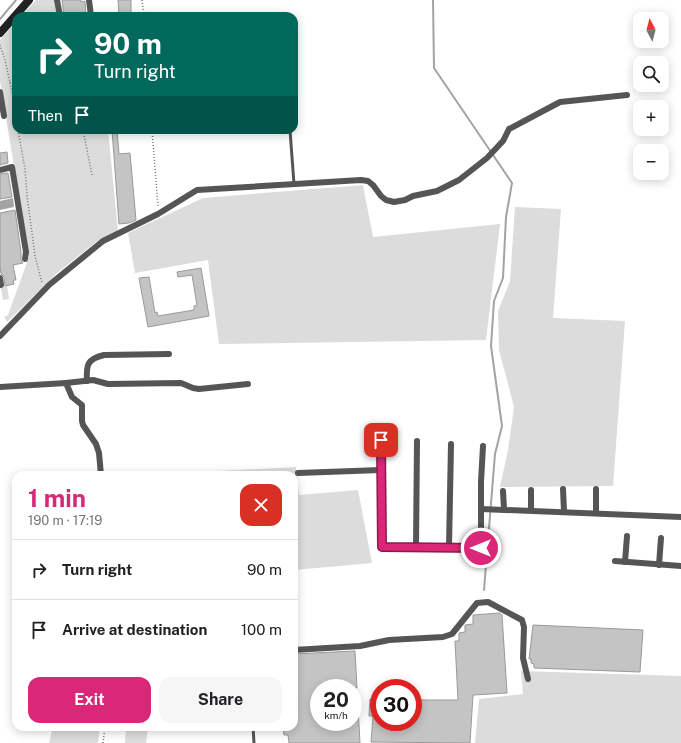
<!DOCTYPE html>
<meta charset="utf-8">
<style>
:root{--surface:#fff;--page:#f6f6f6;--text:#202124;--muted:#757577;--line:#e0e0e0;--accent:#db2777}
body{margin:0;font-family:"Public Sans",sans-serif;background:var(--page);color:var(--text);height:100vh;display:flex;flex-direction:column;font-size:15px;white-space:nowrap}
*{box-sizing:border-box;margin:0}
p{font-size:13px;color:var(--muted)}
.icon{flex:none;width:22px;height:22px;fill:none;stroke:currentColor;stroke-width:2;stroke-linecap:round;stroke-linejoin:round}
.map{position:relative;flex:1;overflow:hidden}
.drawer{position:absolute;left:12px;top:471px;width:286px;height:260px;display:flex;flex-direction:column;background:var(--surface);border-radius:12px;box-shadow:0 2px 10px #0003}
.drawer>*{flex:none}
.guide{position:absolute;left:12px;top:12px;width:286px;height:122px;border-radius:12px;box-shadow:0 2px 10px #0003;background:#00695c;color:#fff;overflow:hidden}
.needle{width:26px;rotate:353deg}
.fabs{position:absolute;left:633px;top:12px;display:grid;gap:8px}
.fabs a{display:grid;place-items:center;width:36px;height:36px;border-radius:8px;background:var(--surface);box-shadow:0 2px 10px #0003;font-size:20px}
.speed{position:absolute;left:310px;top:679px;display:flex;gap:8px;font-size:20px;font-weight:700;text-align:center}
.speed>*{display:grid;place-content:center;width:52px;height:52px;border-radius:50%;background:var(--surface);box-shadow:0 2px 10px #0003;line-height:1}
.speed small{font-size:10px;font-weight:400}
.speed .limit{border:6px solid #d22;background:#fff;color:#111}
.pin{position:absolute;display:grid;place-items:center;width:34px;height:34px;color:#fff;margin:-17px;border-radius:8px;box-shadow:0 2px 6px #0006}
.me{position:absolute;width:44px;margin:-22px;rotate:270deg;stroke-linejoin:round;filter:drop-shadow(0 0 3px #0008)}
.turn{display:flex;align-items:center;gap:14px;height:84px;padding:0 16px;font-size:18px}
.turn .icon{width:52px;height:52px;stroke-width:2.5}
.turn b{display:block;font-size:28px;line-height:34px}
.then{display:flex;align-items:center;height:38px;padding:0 16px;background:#0003;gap:8px;font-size:15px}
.round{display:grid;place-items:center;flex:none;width:42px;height:42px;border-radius:12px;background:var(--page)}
.headline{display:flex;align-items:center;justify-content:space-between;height:68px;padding:0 16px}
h1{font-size:24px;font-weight:700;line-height:30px;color:var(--accent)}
.button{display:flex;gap:8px;margin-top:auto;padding:8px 16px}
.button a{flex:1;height:46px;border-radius:12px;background:var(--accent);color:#fff;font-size:16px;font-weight:700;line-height:46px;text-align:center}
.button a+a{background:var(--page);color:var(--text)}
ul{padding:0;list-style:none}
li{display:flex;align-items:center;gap:12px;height:60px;padding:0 16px;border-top:1px solid var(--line)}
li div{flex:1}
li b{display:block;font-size:15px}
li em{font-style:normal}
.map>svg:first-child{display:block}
</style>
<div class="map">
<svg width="681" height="743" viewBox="0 0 681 743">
<rect width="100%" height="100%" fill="#fff"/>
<g fill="#dcdcdc">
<path d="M36 0H55L57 16H21Z"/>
<path d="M16 22V130H108L118 231 96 242 57 273 7 322 4 317 8 315 29 257 0 81V40Z"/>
<path d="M363 185 373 237 500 224 486 340 219 344 208 260 135 273 128 233 203 198Z"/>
<path d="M515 207 561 209 553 318 625 321 613 486 500 487 508 450 514 407 499 350 498 311 510 281Z"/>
<path d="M7 286 9 299 3 300 1 288Z"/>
<path d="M296 467 299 495 358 490 372 563 294 570V475H141Z"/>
<path d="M521 671 681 676V743H475L479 699 523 694Z"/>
<path d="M53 727H100L98 743H49Z"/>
<path d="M126 727H148L146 743H125Z"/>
</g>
<path fill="#a3a3a3" d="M13 198 14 207 0 210V201Z"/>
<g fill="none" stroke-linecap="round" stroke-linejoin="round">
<g stroke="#a3a3a3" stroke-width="2">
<path d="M433 0 434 68 512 183 506 217 503 278 494 301 491 346 502 426 495 454 484 590"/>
<path d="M0 19 16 0"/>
</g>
</g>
<g fill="#c4c4c4" stroke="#999">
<path d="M62 0H81V2L85 1 86 16H64Z"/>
<path d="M118 0H131V16H119Z"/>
<path d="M112 130H117L119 154 130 153 136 220 129 223 119 224Z"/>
<path d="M7 152 8 163 0 165V153Z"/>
<path d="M8 173 12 197 0 199V174Z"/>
<path d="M15 210 21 252V260L23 263 13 265 16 280H13L14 284 5 286 4 277 1 274 0 266V213Z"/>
<path d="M201 268 209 316 148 327 139 278 149 277 155 313 157 312 158 316 194 310V306L197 305 192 275 178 277 177 272Z"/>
<path d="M500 613 502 615 507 693 473 695 470 743 371 742 373 716H369L370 699H379V722H413V700H458L455 641H459V633L465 632V625L473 624V615Z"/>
<path d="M533 625 643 630 640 672 534 668V664L531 663V659H529Z"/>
<path d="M355 651 357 688H319V722H353V707H358L360 743H289L288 735H284L283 727H294V654Z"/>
</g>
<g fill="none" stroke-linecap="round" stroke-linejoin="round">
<g stroke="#777" stroke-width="1.5" stroke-dasharray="1 2" stroke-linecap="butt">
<path d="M142 0 144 16"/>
<path d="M0 45 5 60 16 110"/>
<path d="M10 82 16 87"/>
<path d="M18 130 25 169 27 195 35 256 42 283"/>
<path d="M83 130 92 175"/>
<path d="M152 130 158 206"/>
<path d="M103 743 105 727"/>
</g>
<g stroke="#555" stroke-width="3">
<path d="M290 130 294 184"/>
<path d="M253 727 254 743"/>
</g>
<g stroke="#555" stroke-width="6">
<path d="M57 0 60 16"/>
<path d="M89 0 91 16"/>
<path d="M0 92 4 116"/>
<path d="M0 170 12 167 26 252 25 259"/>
<path d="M0 278 1 285"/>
<path d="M0 336 49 285 103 241 158 214 197 190 361 180 368 181 373 185 381 196 386 200 394 202 405 200 413 196 437 191 459 180 487 158 503 141 509 129 560 102 627 95"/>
<path d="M87 381C86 365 87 359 104 355L169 354"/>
<path d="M66 383 93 380 108 384 181 383 193 388 199 389 248 384"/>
<path d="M0 387 66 383 72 397 82 405V421L83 425 96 444 99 453 101 475"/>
<path d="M381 439 382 547 481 548"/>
<path d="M298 473 381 470"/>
<path d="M563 489 564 511"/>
<path d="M531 490V510"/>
<path d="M503 491 504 509"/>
<path d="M481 509 681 517"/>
<path d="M596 513V489"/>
<path d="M416 547 417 441"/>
<path d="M449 547 451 444"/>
<path d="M481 559V482L483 446"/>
<path d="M615 561 681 566"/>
<path d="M625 562 627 536"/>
<path d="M659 565 661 538"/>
<path d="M294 650 360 646 389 640 443 637 452 634 477 603 488 602 522 620 524 627 523 658 528 679"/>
</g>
<path stroke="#222" stroke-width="8" d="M0 33 29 0"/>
</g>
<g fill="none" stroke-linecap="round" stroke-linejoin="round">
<defs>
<path id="route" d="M381 440 382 547 481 548"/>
</defs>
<use href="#route" stroke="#8e194d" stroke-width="10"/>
<use href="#route" stroke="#db2777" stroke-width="7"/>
</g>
</svg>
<div class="fabs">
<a><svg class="needle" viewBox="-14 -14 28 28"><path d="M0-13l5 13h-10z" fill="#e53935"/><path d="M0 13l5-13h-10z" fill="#757577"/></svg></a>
<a><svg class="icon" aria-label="search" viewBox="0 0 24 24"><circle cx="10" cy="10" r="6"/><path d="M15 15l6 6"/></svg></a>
<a>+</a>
<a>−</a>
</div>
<div class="speed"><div>20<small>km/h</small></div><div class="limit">30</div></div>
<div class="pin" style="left:381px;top:440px;background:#d93025"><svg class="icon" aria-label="arrive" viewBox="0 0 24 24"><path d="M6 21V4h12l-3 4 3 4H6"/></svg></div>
<svg class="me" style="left:481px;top:548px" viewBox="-20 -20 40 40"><circle r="17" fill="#db2777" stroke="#fff" stroke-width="3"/><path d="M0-11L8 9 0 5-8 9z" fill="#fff"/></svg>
<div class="guide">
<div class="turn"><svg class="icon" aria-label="right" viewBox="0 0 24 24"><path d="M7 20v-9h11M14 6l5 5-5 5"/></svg><div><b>90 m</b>Turn right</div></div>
<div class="then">Then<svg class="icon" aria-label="arrive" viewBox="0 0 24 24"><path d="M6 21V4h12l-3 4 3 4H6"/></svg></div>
</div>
<section class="drawer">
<div class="headline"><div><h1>1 min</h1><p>190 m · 17:19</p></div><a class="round" style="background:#d93025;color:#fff"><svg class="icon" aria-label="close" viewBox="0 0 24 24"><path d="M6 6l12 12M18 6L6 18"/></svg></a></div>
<ul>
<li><svg class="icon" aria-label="right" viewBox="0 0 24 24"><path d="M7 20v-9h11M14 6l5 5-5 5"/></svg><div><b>Turn right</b></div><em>90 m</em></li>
<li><svg class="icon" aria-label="arrive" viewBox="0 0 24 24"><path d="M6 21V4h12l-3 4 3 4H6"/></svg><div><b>Arrive at destination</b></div><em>100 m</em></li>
</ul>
<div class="button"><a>Exit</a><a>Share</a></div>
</section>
</div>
